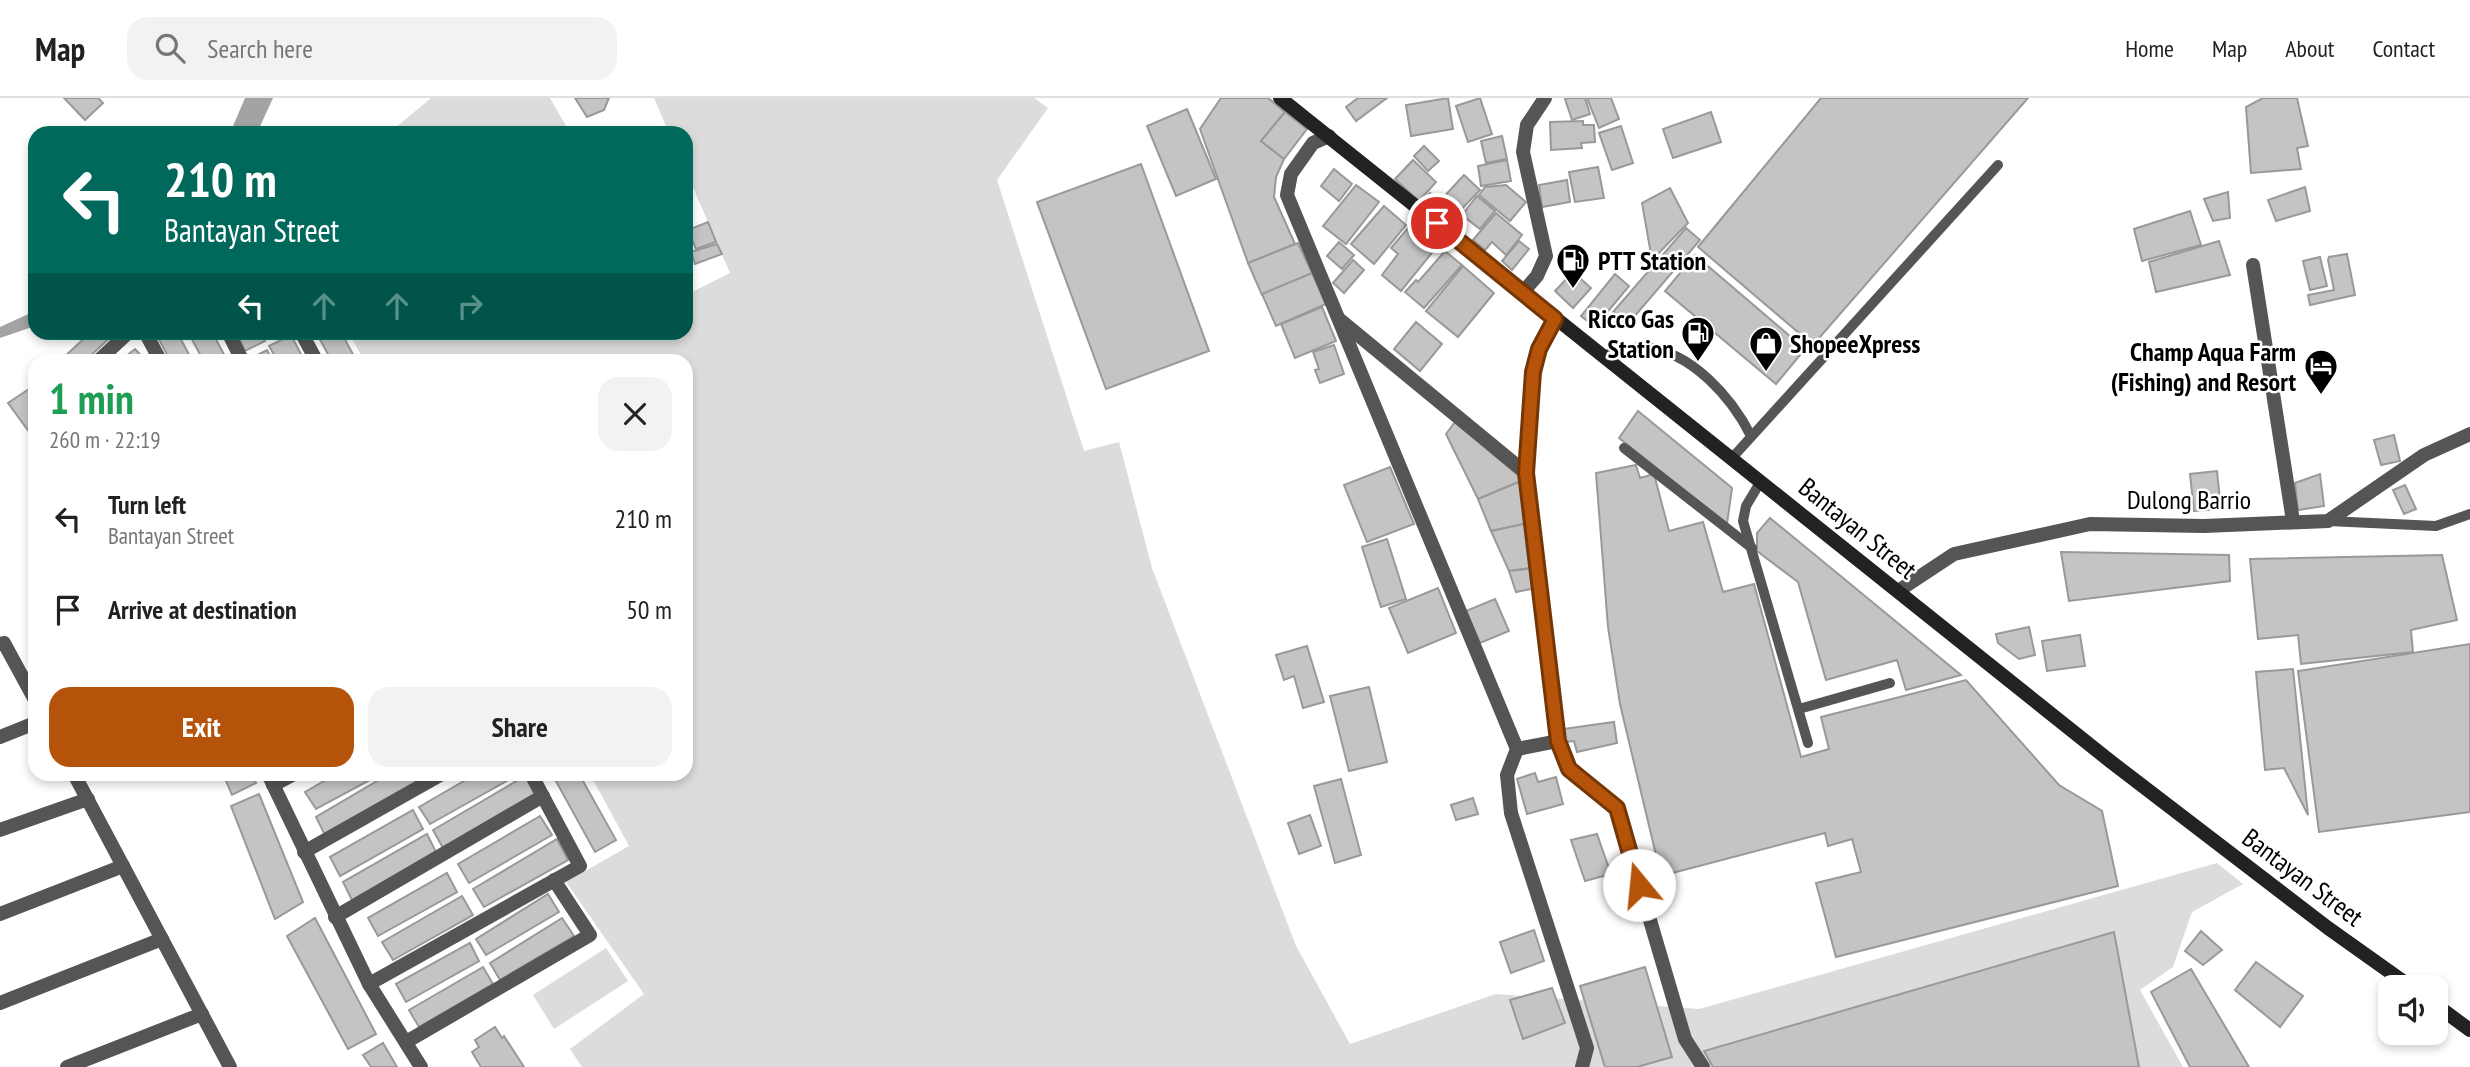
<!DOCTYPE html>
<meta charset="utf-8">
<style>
:root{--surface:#fff;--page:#f2f2f2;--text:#222;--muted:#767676;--line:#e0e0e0;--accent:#b45309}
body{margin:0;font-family:"PT Sans Narrow",sans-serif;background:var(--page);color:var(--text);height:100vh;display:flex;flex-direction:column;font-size:26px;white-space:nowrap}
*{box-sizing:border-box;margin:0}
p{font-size:23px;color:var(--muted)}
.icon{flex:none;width:38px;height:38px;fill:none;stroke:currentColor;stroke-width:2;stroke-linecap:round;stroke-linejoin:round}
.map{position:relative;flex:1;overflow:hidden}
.side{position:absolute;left:28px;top:256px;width:665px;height:427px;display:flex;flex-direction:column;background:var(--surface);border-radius:21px;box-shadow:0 4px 10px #0003}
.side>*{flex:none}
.top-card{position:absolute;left:28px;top:28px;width:665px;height:214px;border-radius:21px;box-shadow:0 4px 10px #0003;background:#00695c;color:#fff;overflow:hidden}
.fabs{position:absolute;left:2378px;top:877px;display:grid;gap:14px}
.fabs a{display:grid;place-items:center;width:70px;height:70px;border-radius:14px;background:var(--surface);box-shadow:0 4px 10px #0003;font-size:35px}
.pin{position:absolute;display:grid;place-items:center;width:60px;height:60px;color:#fff;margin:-30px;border:4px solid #fff;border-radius:50%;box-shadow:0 2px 7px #0007}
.me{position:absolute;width:77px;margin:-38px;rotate:343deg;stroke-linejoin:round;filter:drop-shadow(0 0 5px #0008)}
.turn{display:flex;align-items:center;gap:24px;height:147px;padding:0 21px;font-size:32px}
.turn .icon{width:91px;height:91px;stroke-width:2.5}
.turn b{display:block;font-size:49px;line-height:60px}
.lanes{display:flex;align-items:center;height:66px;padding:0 21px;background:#0003;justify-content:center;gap:35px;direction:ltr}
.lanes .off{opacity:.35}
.round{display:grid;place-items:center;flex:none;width:74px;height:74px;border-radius:21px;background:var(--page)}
.summary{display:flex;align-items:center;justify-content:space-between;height:119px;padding:0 21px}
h1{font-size:42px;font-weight:700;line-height:52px;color:#1e9e55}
.action{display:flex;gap:14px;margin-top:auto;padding:14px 21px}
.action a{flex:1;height:80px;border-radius:21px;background:var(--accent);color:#fff;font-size:28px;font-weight:700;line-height:80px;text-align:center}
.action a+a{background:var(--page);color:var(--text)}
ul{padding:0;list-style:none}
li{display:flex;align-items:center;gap:21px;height:91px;padding:0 21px}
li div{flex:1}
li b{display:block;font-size:26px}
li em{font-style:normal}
header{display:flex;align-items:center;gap:42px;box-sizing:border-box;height:98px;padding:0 35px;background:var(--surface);border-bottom:2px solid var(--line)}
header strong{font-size:33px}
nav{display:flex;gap:38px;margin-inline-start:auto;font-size:24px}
.search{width:490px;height:63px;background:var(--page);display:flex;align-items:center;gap:18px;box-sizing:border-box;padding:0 24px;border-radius:21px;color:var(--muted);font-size:26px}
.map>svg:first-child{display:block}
</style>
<header>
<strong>Map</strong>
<div class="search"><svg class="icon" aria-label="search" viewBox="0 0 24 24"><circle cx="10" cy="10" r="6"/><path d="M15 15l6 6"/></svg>Search here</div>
<nav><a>Home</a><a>Map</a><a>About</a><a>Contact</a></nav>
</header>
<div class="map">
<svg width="2470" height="969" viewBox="0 0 2470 969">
<rect width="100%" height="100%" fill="#fff"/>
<g fill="#dcdcdc">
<path d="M431 0H550L570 35H389Z"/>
<path d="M654 0H1034L1048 10 997 82 1084 353 1119 344 1152 470 1296 848 1350 946 1496 896 1699 911 2217 765 2243 786 2192 814 2173 869 2140 892 2183 969H582L570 951 644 896 566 784 629 748 590 676H686V262H364L349 235 686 234V197L730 175 686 73V35H669Z"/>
<path d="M606 850 628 883 554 931 533 897Z"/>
</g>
<g fill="#a3a3a3">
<path d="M245 0H273L257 35H230Z"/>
<path d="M35 213V228L0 240V229Z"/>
</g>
<g fill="#c4c4c4" stroke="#999" stroke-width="2">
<path d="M64 0H98L103 5 85 22Z"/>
<path d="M575 0H609L604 12 587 19Z"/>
<path d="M1221 0H1268L1285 14 1261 43 1284 61 1276 79 1274 99 1295 146 1248 165 1200 31Z"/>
<path d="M1358 0H1387L1356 23 1346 9Z"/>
<path d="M1448 0 1453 31 1411 38 1406 7Z"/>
<path d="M1480 0 1492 36 1468 44 1456 8Z"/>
<path d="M1568 0H1585L1590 16 1572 22 1565 1Z"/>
<path d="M1587 0H1611L1619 21 1599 30Z"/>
<path d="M1821 0H2028L1813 247 1698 149Z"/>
<path d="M2263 0H2297L2308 48 2297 50 2301 71 2251 75 2246 9Z"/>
<path d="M1187 11 1216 81 1176 98 1147 28Z"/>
<path d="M1285 14 1307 31 1284 61 1261 43Z"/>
<path d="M1711 14 1721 44 1673 60 1663 31Z"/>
<path d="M1583 23V27H1594L1595 44 1581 45 1582 50 1551 52 1550 24Z"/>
<path d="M1621 28 1633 65 1612 72 1599 35Z"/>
<path d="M1502 38 1507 61 1486 65 1481 43Z"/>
<path d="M1424 48 1439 63 1428 73 1414 58Z"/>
<path d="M1413 62 1436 84 1419 103 1395 81Z"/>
<path d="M1507 62 1511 83 1481 88 1478 68Z"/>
<path d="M1141 66 1209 253 1106 291 1037 104Z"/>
<path d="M1598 69 1604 100 1575 104 1569 74Z"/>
<path d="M1334 71 1352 86 1339 103 1321 88Z"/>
<path d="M1464 77 1480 92 1455 118 1440 103Z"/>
<path d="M1567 82 1570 104 1542 109 1539 87Z"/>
<path d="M1356 87 1379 104 1346 146 1323 128Z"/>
<path d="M1506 87 1526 104 1510 123 1479 97 1485 89Z"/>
<path d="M2305 89 2310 113 2276 123 2268 102Z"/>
<path d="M1670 90 1688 125 1652 162 1642 105Z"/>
<path d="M2228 94 2230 120 2213 123 2204 101Z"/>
<path d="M1430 95 1444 108 1436 116 1423 103Z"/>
<path d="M1477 98 1495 113 1480 131 1462 117Z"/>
<path d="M1384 108 1406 127 1374 166 1351 146Z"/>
<path d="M2190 113 2201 147 2142 163 2134 131Z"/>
<path d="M1496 115 1522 137 1506 157 1492 144 1485 152 1473 142Z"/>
<path d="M708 124 716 144 696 151 688 132Z"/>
<path d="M1409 129 1435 151 1401 193 1382 177 1398 156 1391 150Z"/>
<path d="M1686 130 1700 142 1627 227 1613 214Z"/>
<path d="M1519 143 1529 151 1512 172 1502 163Z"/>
<path d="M2219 143 2230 177 2156 194 2149 164Z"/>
<path d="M1339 144 1354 157 1342 171 1327 158Z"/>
<path d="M1298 145 1312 175 1262 197 1248 165Z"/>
<path d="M717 146 722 156 695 166 691 154Z"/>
<path d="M1445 153 1462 167 1424 210 1405 194 1416 182 1418 184Z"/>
<path d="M2347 156 2355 197 2310 207 2308 197 2334 192 2328 162 2329 159Z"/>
<path d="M1695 157 1805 251 1776 286 1665 193Z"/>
<path d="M2320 159 2327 188 2310 192 2303 163Z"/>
<path d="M1353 162 1364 172 1344 195 1333 185Z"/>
<path d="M1463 168 1494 195 1458 239 1426 213Z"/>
<path d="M1573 174 1591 190 1573 210 1555 193Z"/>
<path d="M1312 175 1326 206 1276 228 1262 196Z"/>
<path d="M1615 176 1629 188 1595 229 1581 218Z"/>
<path d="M1322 209 1336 243 1295 260 1281 226Z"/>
<path d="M1416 224 1442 246 1420 273 1394 251Z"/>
<path d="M91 234H116L86 262H65L63 260Z"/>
<path d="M155 234H177L192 262H170Z"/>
<path d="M188 234H212L227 262H203Z"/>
<path d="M236 234H260L265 243 245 253Z"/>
<path d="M316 234H341L356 262H331Z"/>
<path d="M291 237 304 262H277L269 248Z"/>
<path d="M1334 247 1344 276 1320 285 1315 272 1319 271 1313 254Z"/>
<path d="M135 251 145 262H121Z"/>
<path d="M267 252 272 262H250L249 261Z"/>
<path d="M35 287V342L8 305Z"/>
<path d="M1638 313 1732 390 1727 426 1619 340Z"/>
<path d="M1455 324 1519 378 1521 383 1478 401 1446 336Z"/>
<path d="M2394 337 2400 363 2381 367 2374 342Z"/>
<path d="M1636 367 1640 380 1654 376 1669 433 1703 424 1723 494 1754 486 1801 659 1829 651 1821 619 1966 582 2059 687 2102 713 2118 788 1836 859 1816 785 1861 774 1852 741 1828 748 1825 735 1661 778 1620 606 1608 529 1596 375Z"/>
<path d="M1390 369 1414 426 1367 444 1344 387Z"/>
<path d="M2217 373 2221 411 2194 413 2190 376Z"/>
<path d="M2320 376 2324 408 2298 412 2295 385Z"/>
<path d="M1521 383 1528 425 1491 433 1478 401Z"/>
<path d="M2405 387 2416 411 2404 416 2393 392Z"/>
<path d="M1770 420 1961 577 1906 592 1897 562 1826 582 1798 484 1757 453V435Z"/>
<path d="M1528 425 1533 470 1509 473 1491 433Z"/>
<path d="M1387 441 1406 501 1381 509 1362 449Z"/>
<path d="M2061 454 2229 457 2230 483 2069 503Z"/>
<path d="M2442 457 2457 522 2411 532 2413 554 2301 566 2298 537 2258 541 2250 461Z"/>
<path d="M1533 470 1536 490 1516 494 1509 473Z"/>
<path d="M1438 490 1456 535 1408 555 1389 510Z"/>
<path d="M1495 501 1509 533 1480 545 1466 513Z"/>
<path d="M2029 529 2035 557 2019 561 1998 545 1996 536Z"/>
<path d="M2080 537 2085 568 2047 573 2042 543Z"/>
<path d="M2470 546V714L2319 734 2298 573Z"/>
<path d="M1307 548 1324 604 1303 610 1294 578 1284 582 1276 557Z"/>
<path d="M2293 571 2308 717 2284 670 2265 672 2256 574Z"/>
<path d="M1369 589 1387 664 1349 673 1330 598Z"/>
<path d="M1614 624 1617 645 1577 654 1574 643 1566 644 1563 631Z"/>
<path d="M1535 675 1538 684 1556 679 1563 706 1527 716 1517 681Z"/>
<path d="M223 676H252L256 685 232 697Z"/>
<path d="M336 676H381L316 711 305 694Z"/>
<path d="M389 676H418L422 682 325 737 316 719Z"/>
<path d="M476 676H519L430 726 419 709Z"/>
<path d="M552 676H579L616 742 595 754Z"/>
<path d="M525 678 536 697 443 750 433 732Z"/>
<path d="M1341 681 1361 757 1335 765 1314 688Z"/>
<path d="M259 696 303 804 275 821 231 708Z"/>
<path d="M1473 700 1478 716 1456 722 1451 707Z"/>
<path d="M413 712 423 731 340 778 330 759Z"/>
<path d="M1310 717 1321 748 1299 756 1288 725Z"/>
<path d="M540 718 552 737 469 785 458 766Z"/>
<path d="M427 736 437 756 353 804 343 784Z"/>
<path d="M1597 736 1611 776 1585 783 1571 742Z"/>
<path d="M557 741 568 762 484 809 473 791Z"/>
<path d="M447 775 457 794 378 838 368 820Z"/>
<path d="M548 796 559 814 486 857 476 841Z"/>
<path d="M462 798 473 817 393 862 382 844Z"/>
<path d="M315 820 376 936 348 951 287 838Z"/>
<path d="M562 820 574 838 500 882 490 865Z"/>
<path d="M1534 832 1544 863 1511 875 1500 844Z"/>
<path d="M2201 833 2222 852 2203 867 2185 853Z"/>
<path d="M2114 834 2139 969H1713L1704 953Z"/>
<path d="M470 845 479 863 406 904 396 886Z"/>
<path d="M2256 864 2303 898 2280 929 2235 892Z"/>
<path d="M483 869 493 886 419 929 409 912Z"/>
<path d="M1645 869 1672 959 1637 969H1605L1580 888Z"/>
<path d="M2191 871 2249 969H2190L2151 894Z"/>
<path d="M1552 890 1565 925 1523 941 1510 902Z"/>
<path d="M495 929 502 940 504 938 524 969H481L472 954 479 949 475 942Z"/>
<path d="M383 945 397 969H371L363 957Z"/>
</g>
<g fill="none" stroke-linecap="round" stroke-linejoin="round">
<g stroke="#555" stroke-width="10">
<path d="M1602 258C1615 255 1633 248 1645 249 1692 254 1732 300 1751 338"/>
<path d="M1624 350 1752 450"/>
<path d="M1732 360 1998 67"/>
<path d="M1761 383 1746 408 1743 423 1808 645"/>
<path d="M2328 423 2436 428 2470 416"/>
<path d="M1799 611 1890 585"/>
</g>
<g stroke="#555" stroke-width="14">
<path d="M1329 38 1313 45 1291 76 1287 97 1517 651 1507 677 1511 715 1587 950 1582 969"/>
<path d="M2253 167 2293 423"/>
<path d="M1523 194 1537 178 1546 158 1523 54 1527 27 1545 0"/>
<path d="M1555 221 1539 251 1533 274 1526 375 1558 643 1569 671 1617 710 1685 941 1703 969"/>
<path d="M1340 222 1526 375"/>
<path d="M145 234 160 262"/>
<path d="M228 234 242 262"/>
<path d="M301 234 316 262"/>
<path d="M99 262 129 234"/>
<path d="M1898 493 1954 456 2090 426 2204 428 2328 423 2424 357 2470 336"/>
<path d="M0 546 4 545 35 602"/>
<path d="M0 639 35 625"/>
<path d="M1517 651 1558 643"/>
<path d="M74 676 230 969"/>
<path d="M268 676 369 886 421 969"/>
<path d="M273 687 294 676"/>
<path d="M0 732 88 701"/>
<path d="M304 754 442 676"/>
<path d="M0 816 123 768"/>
<path d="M335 819 543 698"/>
<path d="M369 886 580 768 531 676"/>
<path d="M0 905 162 841"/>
<path d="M406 944 590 837 554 782"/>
<path d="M67 969 202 916"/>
</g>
<g stroke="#222" stroke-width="14">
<path d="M1280 0 2110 663 2328 830 2411 889"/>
<path d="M2436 907 2470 932"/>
</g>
</g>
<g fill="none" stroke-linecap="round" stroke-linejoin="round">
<defs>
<path id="route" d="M1437 125 1555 221 1539 251 1533 274 1526 375 1558 643 1569 671 1617 710 1639 787"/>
</defs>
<use href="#route" stroke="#753606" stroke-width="18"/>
<use href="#route" stroke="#b45309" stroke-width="12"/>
</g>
<defs>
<symbol id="fuel-pin" viewBox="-11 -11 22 30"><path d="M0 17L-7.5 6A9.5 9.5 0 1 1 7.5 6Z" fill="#000" stroke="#fff"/><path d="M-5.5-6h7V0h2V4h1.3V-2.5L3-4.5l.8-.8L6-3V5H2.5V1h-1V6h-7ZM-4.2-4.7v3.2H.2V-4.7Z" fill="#fff"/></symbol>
<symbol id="shop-pin" viewBox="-11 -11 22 30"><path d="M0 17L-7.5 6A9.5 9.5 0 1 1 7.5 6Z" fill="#000" stroke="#fff"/><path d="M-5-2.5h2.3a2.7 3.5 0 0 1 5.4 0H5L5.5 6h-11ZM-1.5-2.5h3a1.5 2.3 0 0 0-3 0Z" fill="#fff"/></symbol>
<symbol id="hotel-pin" viewBox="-11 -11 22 30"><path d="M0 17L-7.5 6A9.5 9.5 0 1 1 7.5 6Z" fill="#000" stroke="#fff"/><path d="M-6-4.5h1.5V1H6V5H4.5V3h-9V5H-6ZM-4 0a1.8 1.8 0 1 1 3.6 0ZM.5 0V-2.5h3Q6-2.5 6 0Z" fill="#fff"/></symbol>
</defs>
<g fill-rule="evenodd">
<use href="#fuel-pin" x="1554" y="143" width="38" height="52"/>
<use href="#fuel-pin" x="1679" y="216" width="38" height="52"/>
<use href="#shop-pin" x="1747" y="226" width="38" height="52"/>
<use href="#hotel-pin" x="2302" y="249" width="38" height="52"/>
</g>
<g text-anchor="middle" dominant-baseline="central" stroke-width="5" stroke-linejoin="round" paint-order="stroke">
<g font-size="26" font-weight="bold" fill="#000" stroke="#fff" text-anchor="start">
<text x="1598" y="162">PTT Station</text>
<text x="1674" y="220" text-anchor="end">Ricco Gas<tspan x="1674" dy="30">Station</tspan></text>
<text x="1790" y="245">ShopeeXpress</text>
<text x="2296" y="253" text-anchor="end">Champ Aqua Farm<tspan x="2296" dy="30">(Fishing) and Resort</tspan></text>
</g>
<g font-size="26" fill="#000" stroke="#fff">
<text x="2189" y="401">Dulong Barrio</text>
<text transform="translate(1858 430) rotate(39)">Bantayan Street</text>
<text transform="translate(2303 779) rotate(37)">Bantayan Street</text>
</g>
</g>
</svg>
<div class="fabs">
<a><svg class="icon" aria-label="sound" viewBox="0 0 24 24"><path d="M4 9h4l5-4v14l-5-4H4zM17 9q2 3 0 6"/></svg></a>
</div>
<div class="pin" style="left:1437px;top:125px;background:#d93025"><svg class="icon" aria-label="arrive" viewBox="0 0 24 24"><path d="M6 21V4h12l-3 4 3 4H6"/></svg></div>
<svg class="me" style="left:1639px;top:787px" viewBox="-20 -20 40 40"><circle r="19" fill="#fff"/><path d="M0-13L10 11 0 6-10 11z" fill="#b45309"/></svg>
<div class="top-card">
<div class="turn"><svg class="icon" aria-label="left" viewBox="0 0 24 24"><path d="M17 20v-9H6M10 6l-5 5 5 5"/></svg><div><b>210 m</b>Bantayan Street</div></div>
<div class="lanes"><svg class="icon" aria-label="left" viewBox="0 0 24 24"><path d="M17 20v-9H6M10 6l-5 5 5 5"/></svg><svg class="icon off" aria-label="ahead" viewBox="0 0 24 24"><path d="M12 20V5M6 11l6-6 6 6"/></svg><svg class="icon off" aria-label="ahead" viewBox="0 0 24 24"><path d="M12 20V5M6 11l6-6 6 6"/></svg><svg class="icon off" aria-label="right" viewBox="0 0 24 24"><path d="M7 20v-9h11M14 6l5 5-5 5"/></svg></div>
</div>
<section class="side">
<div class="summary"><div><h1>1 min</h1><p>260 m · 22:19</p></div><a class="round"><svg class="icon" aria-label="close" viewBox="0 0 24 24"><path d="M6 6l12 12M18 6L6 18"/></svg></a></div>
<ul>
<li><svg class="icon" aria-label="left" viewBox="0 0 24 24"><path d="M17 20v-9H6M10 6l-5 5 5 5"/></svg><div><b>Turn left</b><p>Bantayan Street</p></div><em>210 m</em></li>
<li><svg class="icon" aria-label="arrive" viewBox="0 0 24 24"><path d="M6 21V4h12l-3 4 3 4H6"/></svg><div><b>Arrive at destination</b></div><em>50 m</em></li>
</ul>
<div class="action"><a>Exit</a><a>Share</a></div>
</section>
</div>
